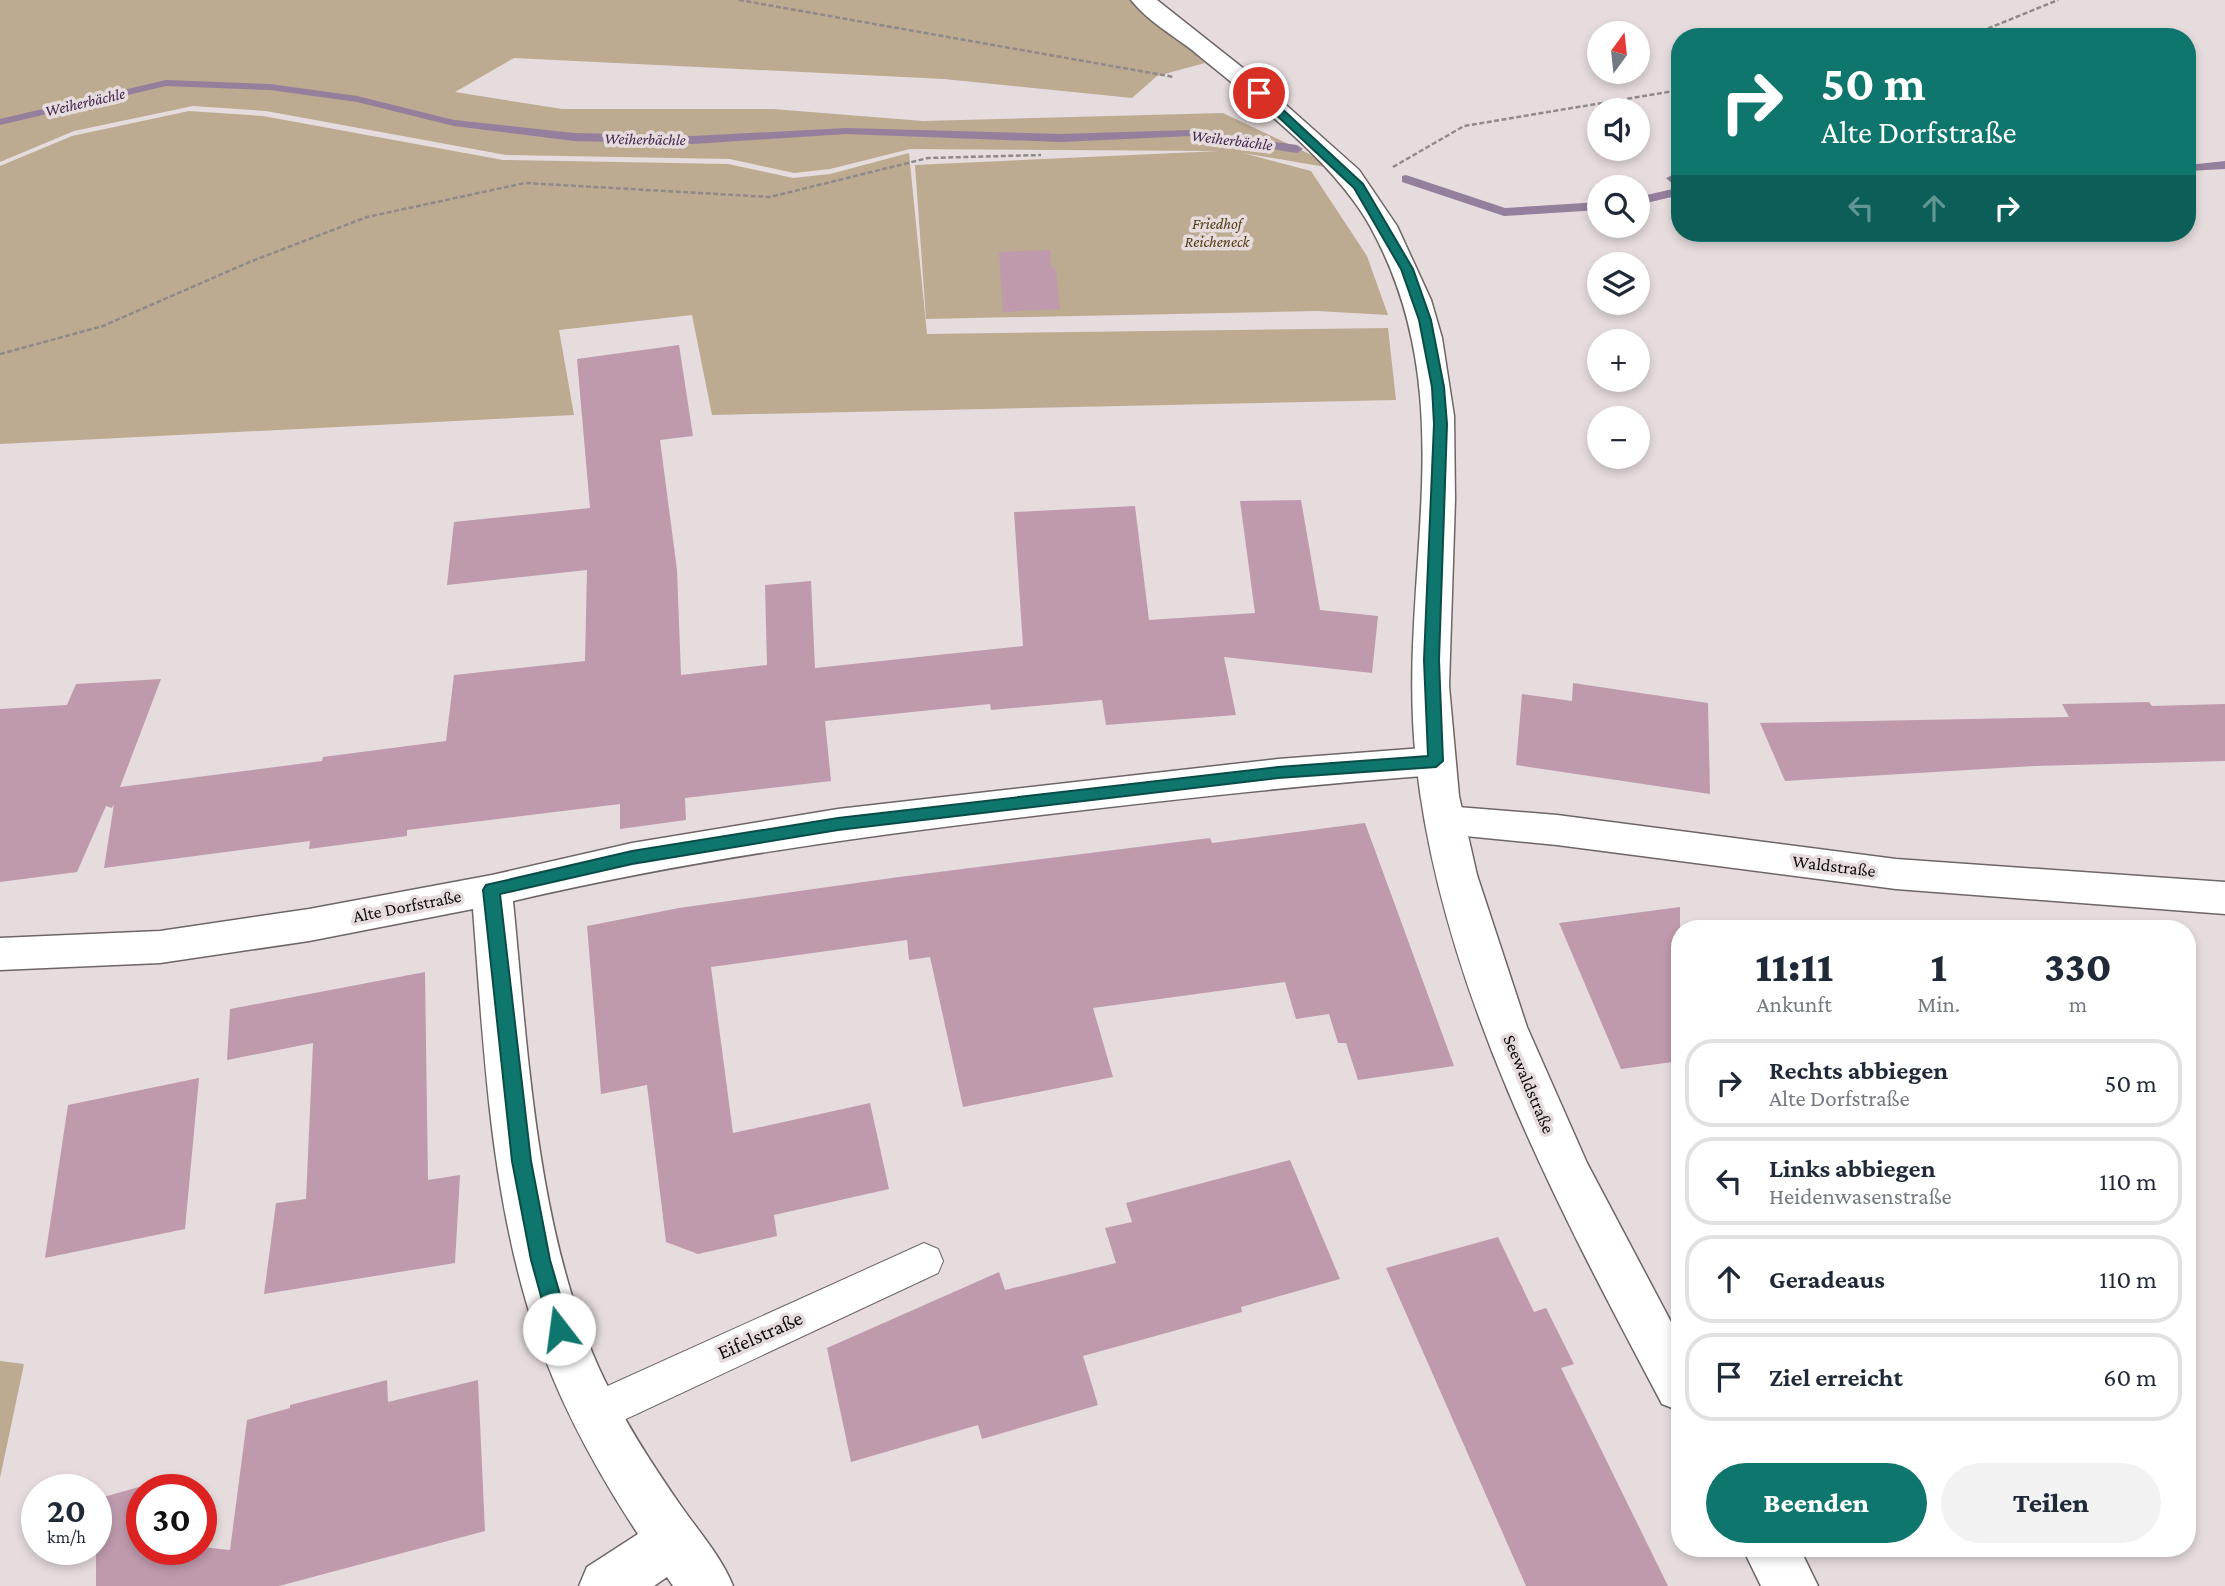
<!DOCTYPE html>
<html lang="de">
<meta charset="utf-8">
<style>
:root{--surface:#fff;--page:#f2f2f3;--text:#1f2937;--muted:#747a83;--line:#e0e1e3;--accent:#0f766e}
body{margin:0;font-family:"Crimson Pro",serif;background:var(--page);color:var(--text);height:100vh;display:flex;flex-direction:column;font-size:26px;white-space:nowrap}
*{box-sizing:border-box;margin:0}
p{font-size:23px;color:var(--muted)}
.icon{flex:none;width:38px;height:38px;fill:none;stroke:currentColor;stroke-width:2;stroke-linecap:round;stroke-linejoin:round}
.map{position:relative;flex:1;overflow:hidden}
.side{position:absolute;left:1671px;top:920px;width:525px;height:637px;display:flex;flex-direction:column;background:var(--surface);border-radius:28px;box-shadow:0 4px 10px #0003}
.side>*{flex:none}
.banner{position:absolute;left:1671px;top:28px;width:525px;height:214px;border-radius:28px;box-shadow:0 4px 10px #0003;background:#0f766e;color:#fff;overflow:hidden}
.needle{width:46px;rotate:15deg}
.controls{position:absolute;left:1587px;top:21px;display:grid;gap:14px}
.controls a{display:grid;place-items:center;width:63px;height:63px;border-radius:50%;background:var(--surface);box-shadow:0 4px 10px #0003;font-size:35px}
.speed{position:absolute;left:21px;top:1474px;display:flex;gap:14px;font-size:35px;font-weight:700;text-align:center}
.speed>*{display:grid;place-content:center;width:91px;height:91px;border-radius:50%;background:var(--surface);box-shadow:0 4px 10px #0003;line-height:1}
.speed small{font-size:18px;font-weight:400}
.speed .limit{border:10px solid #d22;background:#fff;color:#111}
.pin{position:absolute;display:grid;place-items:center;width:60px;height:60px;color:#fff;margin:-30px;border:4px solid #fff;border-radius:50%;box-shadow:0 2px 7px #0007}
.me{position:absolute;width:77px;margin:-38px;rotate:345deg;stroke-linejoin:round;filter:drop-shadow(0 0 5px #0008)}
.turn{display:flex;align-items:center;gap:24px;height:147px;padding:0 35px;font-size:32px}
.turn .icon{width:91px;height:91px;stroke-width:2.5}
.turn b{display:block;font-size:49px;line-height:60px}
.lanes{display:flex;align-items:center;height:66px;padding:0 35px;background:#0003;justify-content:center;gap:35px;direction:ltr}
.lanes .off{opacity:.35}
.eta{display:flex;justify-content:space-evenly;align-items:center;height:119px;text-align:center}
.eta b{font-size:42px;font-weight:800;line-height:49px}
.button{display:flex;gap:14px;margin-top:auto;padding:14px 35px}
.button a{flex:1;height:80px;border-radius:42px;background:var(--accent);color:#fff;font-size:28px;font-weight:800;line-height:80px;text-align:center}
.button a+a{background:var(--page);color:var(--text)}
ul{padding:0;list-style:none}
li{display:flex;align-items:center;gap:21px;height:88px;margin:0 14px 10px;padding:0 21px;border:4px solid var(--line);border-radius:28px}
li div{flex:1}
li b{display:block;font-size:26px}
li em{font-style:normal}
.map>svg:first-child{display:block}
</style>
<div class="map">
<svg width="2225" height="1586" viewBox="0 0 2225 1586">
<rect width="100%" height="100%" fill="#e6dcdd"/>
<g fill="#bcaa91">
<path d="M0 0H1137L1205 63 1157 76 1132 98 944 79 514 58 455 92 562 109H773L923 121 1223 113 1343 170 1243 153 1311 171 1367 256 1388 315 1317 311 926 319 915 165 1220 151 910 149 830 169 794 173 730 159 506 155 266 111 193 106 74 131 0 162Z"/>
<path d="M189 111 263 116 503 160 728 164 793 178 830 174 909 153 927 334 1388 328 1396 400 712 415 692 315 559 330 574 415 0 444V166L72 136Z"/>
<path d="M0 1361 24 1364 0 1478Z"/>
</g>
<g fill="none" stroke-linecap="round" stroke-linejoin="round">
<g fill="#947f9d" fill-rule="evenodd">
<path d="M166 80 270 84 357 96 454 120 574 133 693 136 846 128 1060 134 1191 130 1297 145 1303 149 1297 153 1191 136 1060 142 846 134 693 144 574 141 454 126 357 102 270 90 166 86 0 125V119Z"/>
<path d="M2225 161V169L2188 171V165Z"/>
<path d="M1680 172V195L1638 205V197L1677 188 1666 178Z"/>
<path d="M1406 175 1505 208 1600 202V210L1504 216 1402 182V176Z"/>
</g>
</g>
<g fill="#bf9aad">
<path d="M1050 250 1051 267 1056 269 1060 309 1003 312 999 252Z"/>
<path d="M679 345 693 436 660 440 677 570 681 675 767 665 765 585 811 581 815 668 1023 646 1014 512 1135 506 1149 620 1255 613 1240 501 1301 500 1320 610 1378 616 1372 673 1224 657 1236 715 1106 725 1102 700 991 710 990 704 825 721 831 781 685 798 686 820 620 829V804L407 830V836L309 849 310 841 104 868 114 804 112 808 106 806 77 872 0 882V709L67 705 76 684 161 679 120 787 322 761 323 757 446 741 454 675 585 661 587 570 447 585 454 522 590 508 577 359Z"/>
<path d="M1573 683 1708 703 1710 794 1516 765 1522 694 1572 701Z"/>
<path d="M2149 702 2152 706 2225 704V761L2034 766 1785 781 1760 723 2069 717 2062 704Z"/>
<path d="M1365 823 1454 1066 1358 1080 1346 1043H1338L1329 1014 1296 1019 1285 982 1093 1008 1113 1077 963 1107 930 957 909 960 907 940 711 967 733 1133 870 1103 889 1189 774 1215 777 1236 698 1254 666 1242 647 1085 601 1094 587 926 679 908 899 877 1210 838 1212 843Z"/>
<path d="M1680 907V1061L1621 1069 1559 923Z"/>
<path d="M425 972 428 1180 460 1175 455 1263 264 1294 276 1203 306 1199 313 1043 227 1060 230 1009Z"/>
<path d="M199 1078 185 1229 45 1258 68 1105Z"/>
<path d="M1290 1160 1340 1279 1241 1307 1242 1312 1083 1356 1098 1405 982 1439 978 1425 851 1462 827 1348 999 1272 1005 1290 1116 1263 1105 1228 1132 1222 1126 1203Z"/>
<path d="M1498 1237 1534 1312 1546 1308 1574 1364 1561 1368 1668 1586H1526L1386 1268Z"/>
<path d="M387 1380 388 1402 478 1380 485 1531 279 1586H96V1499L161 1481 160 1489H142V1549L201 1547 230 1550 247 1420 290 1408V1405Z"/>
</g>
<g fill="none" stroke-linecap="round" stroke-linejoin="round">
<defs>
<path id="lane" d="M924 1243 938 1249 943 1261 938 1273 611 1426 596 1432 581 1426 575 1412 581 1398Z"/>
<g id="street">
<path d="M1436 747 1449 751 1455 761 1449 771 1436 775C1304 785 1173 799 1041 815 863 836 688 860 513 901 528 1054 537 1239 604 1379 626 1424 653 1466 681 1506 699 1532 721 1556 733 1586H673L667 1577 654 1586H579L587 1567 638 1534C596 1470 559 1403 535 1330 490 1195 484 1050 473 909L309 941 160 963 0 970V938L160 931 309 909 492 875 632 843 838 809 1278 759Z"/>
<path d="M1445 806 1557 815 1896 859 2225 882V914L1896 889 1557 845 1445 834 1431 830 1425 820 1431 810Z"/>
</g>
<g id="secondary">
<path d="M1131 0H1157L1258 80 1359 170 1397 226 1431 300 1442 338 1454 416 1455 500 1449 686 1459 796 1477 875 1527 1027 1587 1163 1680 1339V1411L1662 1404C1557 1206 1440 986 1416 760 1396 575 1467 402 1370 226 1333 160 1251 99 1192 50 1172 35 1147 20 1131 0Z"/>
<path d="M1743 1549H1800L1818 1586H1761Z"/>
</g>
</defs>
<use href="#lane" stroke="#6e6666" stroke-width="2"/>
<use href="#street" stroke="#6e6666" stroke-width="3"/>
<use href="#secondary" stroke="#6e6666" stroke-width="3"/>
<g stroke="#90898a" stroke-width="2.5" stroke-dasharray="5 2.5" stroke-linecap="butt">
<path d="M739 0 1174 77"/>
<path d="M1967 37 2058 0"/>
<path d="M1393 167 1464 126 1680 90"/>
<path d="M0 354 103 326 252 261 367 217 525 183 770 197 928 158 1041 155"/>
</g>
<use href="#lane" fill="#fff" fill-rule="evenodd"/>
<use href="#street" fill="#fff" fill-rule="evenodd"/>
<use href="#secondary" fill="#fff" fill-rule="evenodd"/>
</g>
<path fill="#0f766e" stroke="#0a4d48" stroke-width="2" d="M1255 91H1263L1363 184 1413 269 1431 320 1444 387 1447 424 1439 660 1443 761 1436 767 1278 778 838 830 632 864 500 894 531 1161 550 1260 570 1329 567 1336 559 1339 552 1336 531 1260 512 1161 483 890 486 885 632 851 838 818 1278 767 1428 756 1424 660 1434 424 1432 387 1419 320 1401 269 1354 188 1255 95Z"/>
<g text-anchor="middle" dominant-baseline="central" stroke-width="7" stroke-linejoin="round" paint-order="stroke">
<g font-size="16" font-style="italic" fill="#452650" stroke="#e6dcdd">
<text transform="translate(85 102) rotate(-13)">Weiherbächle</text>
<text transform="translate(645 139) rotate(1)">Weiherbächle</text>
<text transform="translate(1232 140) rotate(7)">Weiherbächle</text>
</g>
<g font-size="16" font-style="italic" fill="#523a12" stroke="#e6dcdd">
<text x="1217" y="223">Friedhof<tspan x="1217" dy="18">Reicheneck</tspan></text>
</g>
<g font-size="18" fill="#100d0d" stroke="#e6dcdd">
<text transform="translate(1834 866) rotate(7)">Waldstraße</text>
<text transform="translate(407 906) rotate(-11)">Alte Dorfstraße</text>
<text transform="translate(1529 1084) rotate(67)">Seewaldstraße</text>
</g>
<g font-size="21" fill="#100d0d" stroke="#e6dcdd">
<text transform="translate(760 1335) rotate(-24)">Eifelstraße</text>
</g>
</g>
</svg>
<div class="controls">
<a><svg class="needle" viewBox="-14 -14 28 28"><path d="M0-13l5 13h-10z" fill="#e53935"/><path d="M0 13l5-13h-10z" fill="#747a83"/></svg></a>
<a><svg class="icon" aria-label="sound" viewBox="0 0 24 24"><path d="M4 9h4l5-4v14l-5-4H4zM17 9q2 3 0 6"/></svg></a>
<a><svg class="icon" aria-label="search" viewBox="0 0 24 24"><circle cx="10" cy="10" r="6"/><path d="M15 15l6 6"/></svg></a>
<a><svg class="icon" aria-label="layers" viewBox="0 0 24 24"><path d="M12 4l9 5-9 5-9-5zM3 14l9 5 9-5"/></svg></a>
<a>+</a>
<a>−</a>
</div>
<div class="speed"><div>20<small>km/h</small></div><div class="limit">30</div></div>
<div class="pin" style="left:1259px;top:93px;background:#d93025"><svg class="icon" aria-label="arrive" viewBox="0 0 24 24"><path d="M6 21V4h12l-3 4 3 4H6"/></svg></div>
<svg class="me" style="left:559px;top:1329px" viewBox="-20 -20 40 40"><circle r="19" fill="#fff"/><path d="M0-13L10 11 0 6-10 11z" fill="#0f766e"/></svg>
<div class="banner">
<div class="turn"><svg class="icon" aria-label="right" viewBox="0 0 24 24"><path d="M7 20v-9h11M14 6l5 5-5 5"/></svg><div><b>50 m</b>Alte Dorfstraße</div></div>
<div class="lanes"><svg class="icon off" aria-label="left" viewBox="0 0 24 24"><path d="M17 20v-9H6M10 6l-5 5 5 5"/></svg><svg class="icon off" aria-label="ahead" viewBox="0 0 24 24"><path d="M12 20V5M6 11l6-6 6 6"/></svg><svg class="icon" aria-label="right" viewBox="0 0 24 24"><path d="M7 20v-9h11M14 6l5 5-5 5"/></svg></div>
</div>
<section class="side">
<div class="eta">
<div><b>11:11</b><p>Ankunft</p></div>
<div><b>1</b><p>Min.</p></div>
<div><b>330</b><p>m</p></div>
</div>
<ul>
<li><svg class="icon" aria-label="right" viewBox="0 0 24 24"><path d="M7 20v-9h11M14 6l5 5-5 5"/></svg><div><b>Rechts abbiegen</b><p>Alte Dorfstraße</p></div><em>50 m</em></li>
<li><svg class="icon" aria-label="left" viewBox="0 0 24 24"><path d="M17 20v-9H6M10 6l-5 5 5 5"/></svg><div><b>Links abbiegen</b><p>Heidenwasenstraße</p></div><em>110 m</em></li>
<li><svg class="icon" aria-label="ahead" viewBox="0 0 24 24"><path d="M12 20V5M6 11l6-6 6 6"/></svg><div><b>Geradeaus</b></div><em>110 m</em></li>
<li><svg class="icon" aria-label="arrive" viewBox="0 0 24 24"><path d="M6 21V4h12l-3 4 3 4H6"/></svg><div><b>Ziel erreicht</b></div><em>60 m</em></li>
</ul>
<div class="button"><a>Beenden</a><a>Teilen</a></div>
</section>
</div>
